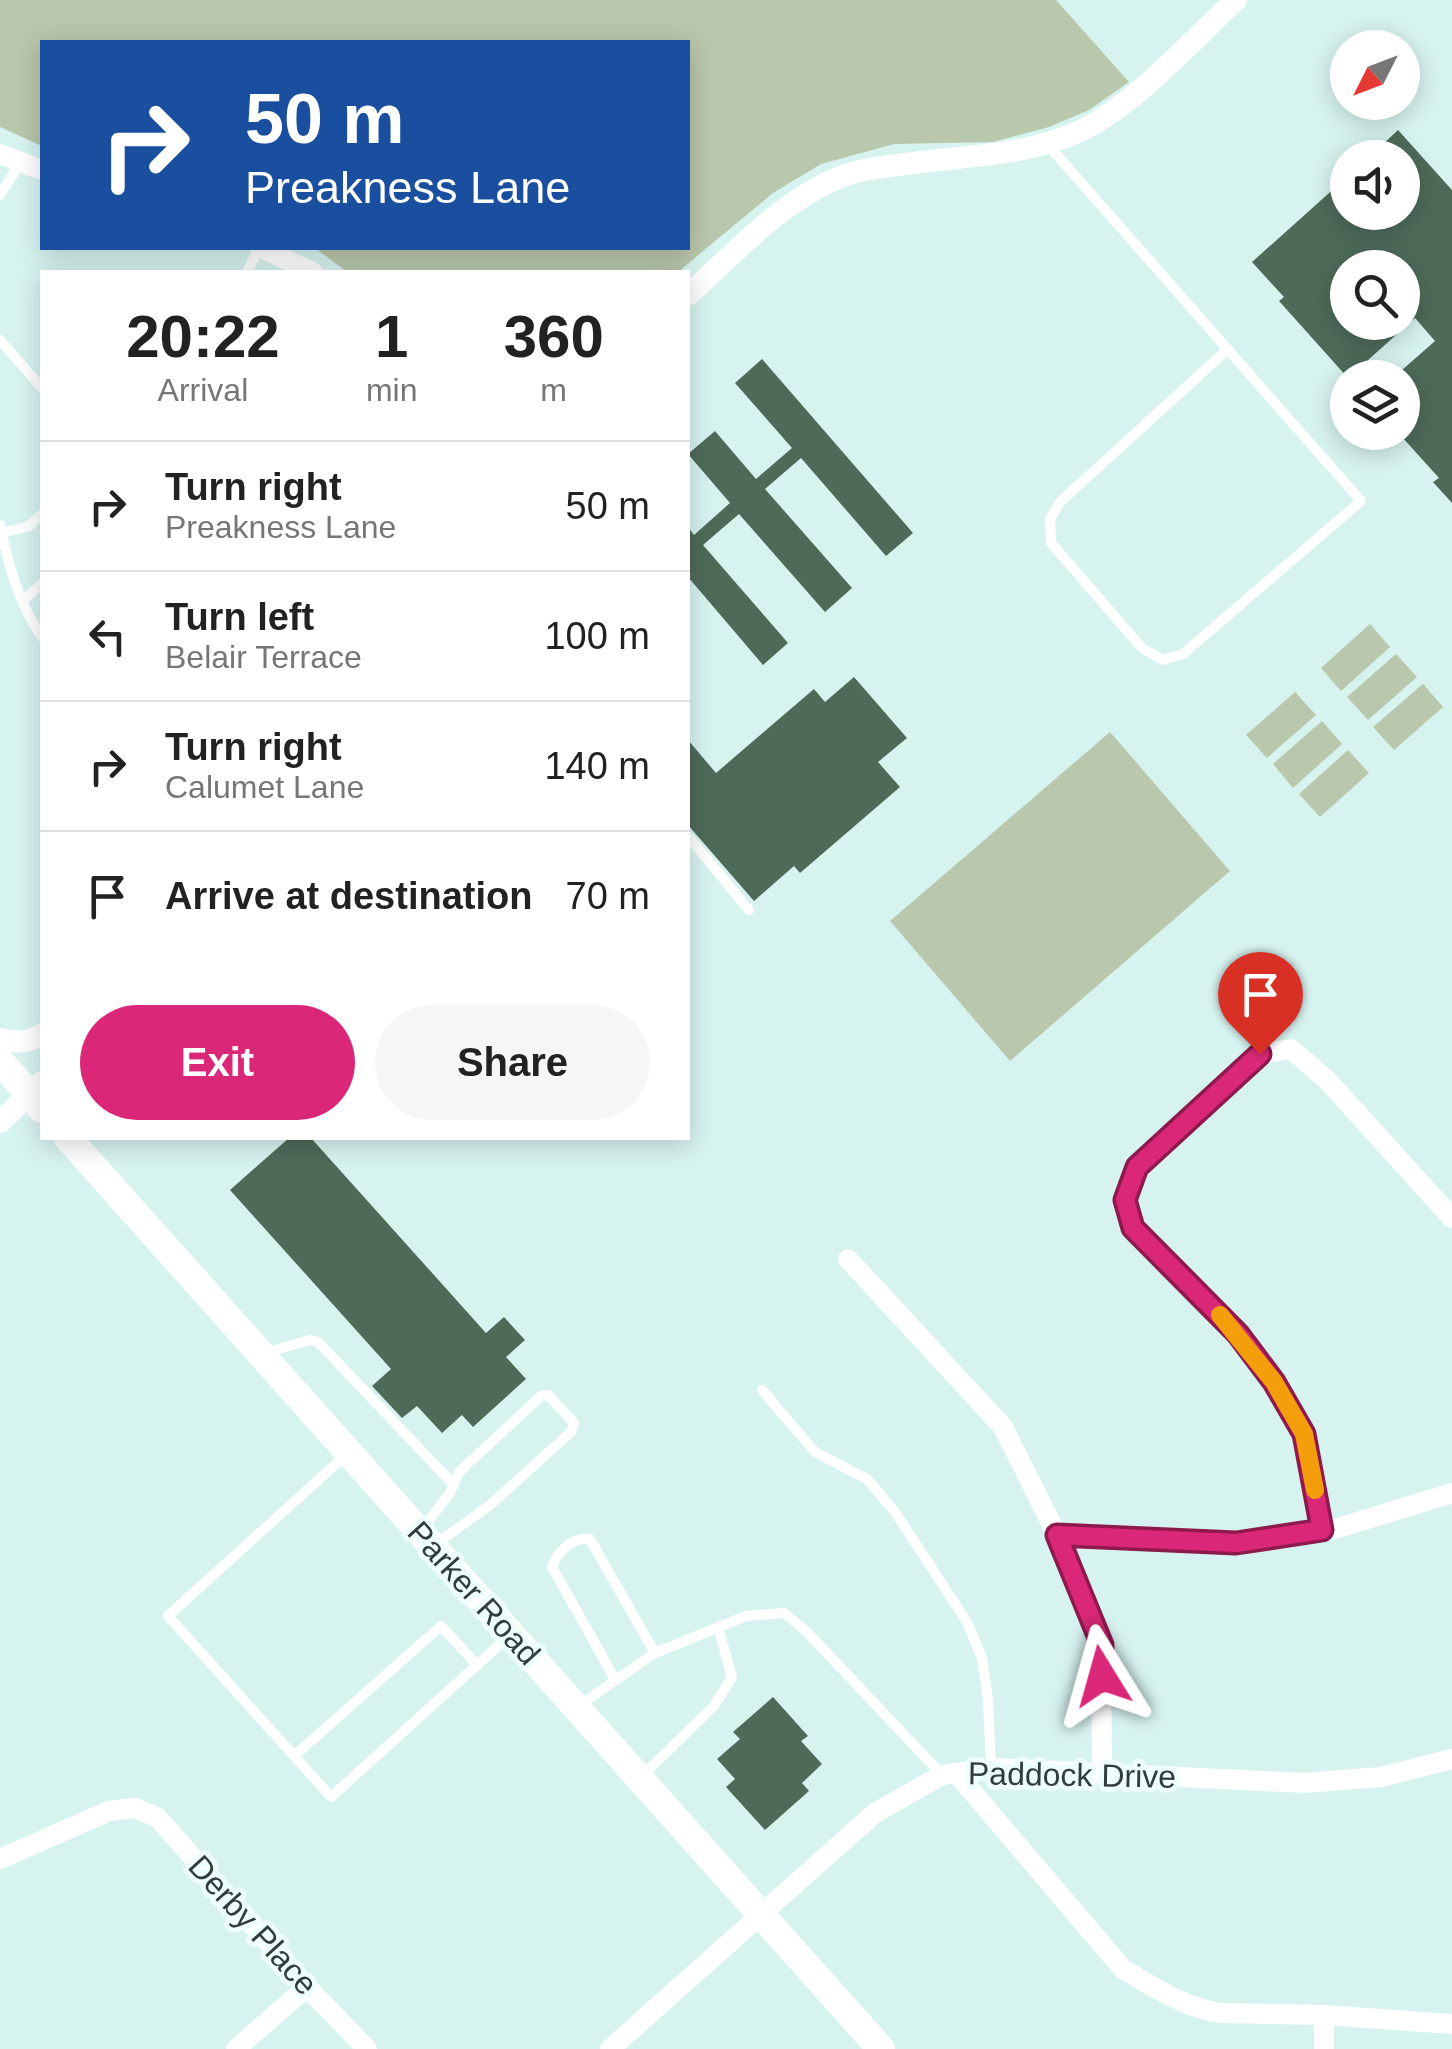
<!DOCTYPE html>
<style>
:root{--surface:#fff;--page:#f6f6f6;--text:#222;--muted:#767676;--line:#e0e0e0;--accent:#db2777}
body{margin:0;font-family:Helvetica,sans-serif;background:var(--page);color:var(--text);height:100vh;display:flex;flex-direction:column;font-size:38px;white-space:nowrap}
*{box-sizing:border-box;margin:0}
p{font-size:32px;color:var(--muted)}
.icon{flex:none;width:55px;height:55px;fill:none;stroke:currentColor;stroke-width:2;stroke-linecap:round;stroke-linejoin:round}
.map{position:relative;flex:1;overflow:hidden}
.details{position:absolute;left:40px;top:270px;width:650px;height:870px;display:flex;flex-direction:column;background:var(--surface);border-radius:0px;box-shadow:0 5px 25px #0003}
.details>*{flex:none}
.hud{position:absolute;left:40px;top:40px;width:650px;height:210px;border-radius:0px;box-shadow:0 5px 25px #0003;background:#1a4fa0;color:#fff;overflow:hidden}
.needle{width:65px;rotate:228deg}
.controls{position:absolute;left:1330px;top:30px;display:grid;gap:20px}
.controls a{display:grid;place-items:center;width:90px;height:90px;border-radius:50%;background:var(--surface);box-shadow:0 5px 25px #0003;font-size:50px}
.pin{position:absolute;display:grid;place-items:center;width:85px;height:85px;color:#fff;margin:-102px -42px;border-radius:50% 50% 50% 0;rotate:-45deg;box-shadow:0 0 10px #0007}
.pin .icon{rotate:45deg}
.me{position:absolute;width:110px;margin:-55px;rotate:352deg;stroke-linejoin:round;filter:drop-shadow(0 0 8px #0008)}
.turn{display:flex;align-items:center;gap:35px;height:210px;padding:0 40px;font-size:45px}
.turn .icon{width:130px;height:130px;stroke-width:2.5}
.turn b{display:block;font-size:70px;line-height:85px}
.eta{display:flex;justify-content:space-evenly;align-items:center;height:170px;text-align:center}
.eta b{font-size:60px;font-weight:700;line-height:70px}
.cta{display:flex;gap:20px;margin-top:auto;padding:20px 40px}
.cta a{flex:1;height:115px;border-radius:60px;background:var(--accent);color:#fff;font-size:40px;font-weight:700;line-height:115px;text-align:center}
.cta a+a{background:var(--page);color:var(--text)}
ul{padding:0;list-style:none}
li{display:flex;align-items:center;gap:30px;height:130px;padding:0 40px;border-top:2px solid var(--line)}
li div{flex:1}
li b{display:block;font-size:38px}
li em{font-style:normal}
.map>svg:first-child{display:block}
</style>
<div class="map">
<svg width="1452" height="2049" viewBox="0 0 1452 2049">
<rect width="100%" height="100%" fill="#d7f3f0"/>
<g fill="#b9c7ac">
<path d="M0 0H1056L1129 82 1089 110 1049 127 993 142 894 144 821 164 773 193 678 272H347L315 248H688V42H42V146L0 127Z"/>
<path d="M1370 624 1390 647 1341 691 1321 668Z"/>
<path d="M1396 654 1417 677 1368 720 1347 697Z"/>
<path d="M1423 684 1443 707 1394 750 1373 727Z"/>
<path d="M1295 692 1316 715 1267 758 1246 735Z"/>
<path d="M1322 721 1342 744 1293 788 1273 764Z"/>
<path d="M1110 732 1230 871 1010 1061 890 921Z"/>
<path d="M1348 750 1369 773 1320 817 1299 794Z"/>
</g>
<g fill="#4e6b5a" fill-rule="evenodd">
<path d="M1398 130 1452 190V503L1433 482 1439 478 1402 437V370L1435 341 1415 318 1348 378 1279 301 1284 297 1252 262 1348 176V212H1402V158H1368ZM1348 268H1402V322H1348Z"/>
<path d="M762 359 913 533 886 556 801 458 765 489 852 588 825 612 739 514 703 545 788 643 763 665 688 577V527L694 535 730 503 688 454 715 431 756 479 792 448 735 383Z"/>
<path d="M854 677 907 738 878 762 900 787 800 873 794 866 754 901 688 825V740L716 773 814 689 825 702Z"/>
<path d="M289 1138H311L486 1333 504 1317 525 1340 506 1357 526 1379 473 1427 462 1415 442 1433 417 1406 402 1418 372 1386 391 1369 230 1190Z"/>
<path d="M773 1697 808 1736 801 1741 822 1764 802 1783 809 1791 765 1830 726 1787 735 1779 717 1759 740 1739 733 1732Z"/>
</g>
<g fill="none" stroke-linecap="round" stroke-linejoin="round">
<g stroke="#fff" stroke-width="10">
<path d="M1048 145 1361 501 1183 654 1163 660 1142 648 1051 543 1050 519 1060 502 1228 349"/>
<path d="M0 195 20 163"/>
<path d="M247 272 259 248"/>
<path d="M0 340 42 388"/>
<path d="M0 525C9 566 18 603 42 637"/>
<path d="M2 533 29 526 42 514"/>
<path d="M22 601 42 584"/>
<path d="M688 836 749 910"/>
<path d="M264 1353 309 1340 318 1342 454 1485"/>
<path d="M762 1390 815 1452 867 1479 895 1512 967 1622 982 1658 988 1699 991 1768"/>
<path d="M420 1532 450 1493 459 1472 541 1396 548 1395 574 1423 571 1432 490 1505 433 1546"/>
<path d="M477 1665 510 1635"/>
<path d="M615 1679 552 1567C558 1551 572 1537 590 1539L655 1653"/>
<path d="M577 1707 655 1653 746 1616 784 1613 807 1632 942 1775"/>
<path d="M294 1756 441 1626 477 1665 331 1797 168 1616 348 1453"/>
<path d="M640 1778 714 1706 732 1677 718 1627"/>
</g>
<g stroke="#fff" stroke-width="20">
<path d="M0 154 42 170"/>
<path d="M261 248 313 272"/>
<path d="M848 1259 1003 1427 1057 1535 1101 1645 1102 1772"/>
<path d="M1323 1530 1304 1434 1275 1382 1238 1334 1160 1252 1133 1228 1125 1200 1137 1167 1260 1054 1291 1049 1327 1080 1452 1218"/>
<path d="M1057 1535 1236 1543 1338 1528 1452 1493"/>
<path d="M957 1774 1123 1969C1153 1987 1185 2008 1221 2013L1324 2015 1452 2024"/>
<path d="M0 1859 109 1811 135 1808 158 1818 307 1987 367 2049"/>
<path d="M236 2049 307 1987"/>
<path d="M610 2049 875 1813 942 1775 994 1768 1304 1783 1381 1777 1452 1759"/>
<path d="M1324 2049V2015"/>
</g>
<g stroke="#fff" stroke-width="22">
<path d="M688 295C734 254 780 202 838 178 859 169 883 167 905 164 963 156 1024 156 1078 132 1133 107 1190 42 1236 0"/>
<path d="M0 1039C17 1043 28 1043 42 1034"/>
<path d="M0 1122 42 1082"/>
</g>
<g stroke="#fff" stroke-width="28">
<path d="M0 1061 42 1109"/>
<path d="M68 1138 881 2049"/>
</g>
</g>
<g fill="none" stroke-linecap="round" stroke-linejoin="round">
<defs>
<path id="route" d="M1102 1676V1645L1057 1535 1236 1543 1322 1530 1304 1434 1274 1382 1238 1334 1133 1228 1125 1200 1137 1167 1260 1054"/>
</defs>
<use href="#route" stroke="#8e194d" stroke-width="25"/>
<use href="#route" stroke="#db2777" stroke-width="18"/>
<path stroke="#f59e0b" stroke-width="18" d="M1220 1315 1274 1382 1304 1434 1315 1490"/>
</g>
<g text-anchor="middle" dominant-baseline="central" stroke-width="10" stroke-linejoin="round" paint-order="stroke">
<g font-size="32" fill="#313c3b" stroke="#edfefc">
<text transform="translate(474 1593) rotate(48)">Parker Road</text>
<text transform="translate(1072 1775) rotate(1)">Paddock Drive</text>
<text transform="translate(253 1925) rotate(48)">Derby Place</text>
</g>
</g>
</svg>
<div class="controls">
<a><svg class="needle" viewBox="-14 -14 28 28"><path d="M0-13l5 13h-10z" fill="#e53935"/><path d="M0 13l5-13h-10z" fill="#767676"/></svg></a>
<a><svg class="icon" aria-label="sound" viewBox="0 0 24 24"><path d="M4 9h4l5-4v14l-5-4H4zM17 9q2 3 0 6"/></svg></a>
<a><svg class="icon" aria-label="search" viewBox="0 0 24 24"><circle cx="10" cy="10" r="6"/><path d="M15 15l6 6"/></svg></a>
<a><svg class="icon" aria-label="layers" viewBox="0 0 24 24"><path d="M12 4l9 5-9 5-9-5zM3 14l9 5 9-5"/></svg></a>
</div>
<div class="pin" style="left:1260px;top:1054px;background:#d93025"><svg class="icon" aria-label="arrive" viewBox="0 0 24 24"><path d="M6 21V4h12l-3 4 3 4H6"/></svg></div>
<svg class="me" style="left:1102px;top:1676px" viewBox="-20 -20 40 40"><path d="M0-17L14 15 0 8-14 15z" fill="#db2777" stroke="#fff" stroke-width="4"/></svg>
<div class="hud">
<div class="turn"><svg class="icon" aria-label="right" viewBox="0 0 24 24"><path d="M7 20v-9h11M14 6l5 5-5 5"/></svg><div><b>50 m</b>Preakness Lane</div></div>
</div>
<section class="details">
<div class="eta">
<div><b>20:22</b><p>Arrival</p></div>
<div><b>1</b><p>min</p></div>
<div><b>360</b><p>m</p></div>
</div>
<ul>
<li><svg class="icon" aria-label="right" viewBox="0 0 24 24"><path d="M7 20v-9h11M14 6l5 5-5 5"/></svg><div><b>Turn right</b><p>Preakness Lane</p></div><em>50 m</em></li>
<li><svg class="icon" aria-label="left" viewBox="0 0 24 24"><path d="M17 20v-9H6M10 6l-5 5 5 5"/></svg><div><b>Turn left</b><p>Belair Terrace</p></div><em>100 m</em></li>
<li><svg class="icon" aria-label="right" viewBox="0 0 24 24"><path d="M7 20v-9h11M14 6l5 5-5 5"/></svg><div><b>Turn right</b><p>Calumet Lane</p></div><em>140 m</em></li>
<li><svg class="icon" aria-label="arrive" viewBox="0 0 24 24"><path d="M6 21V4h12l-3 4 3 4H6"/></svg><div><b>Arrive at destination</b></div><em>70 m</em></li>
</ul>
<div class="cta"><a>Exit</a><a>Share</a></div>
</section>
</div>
